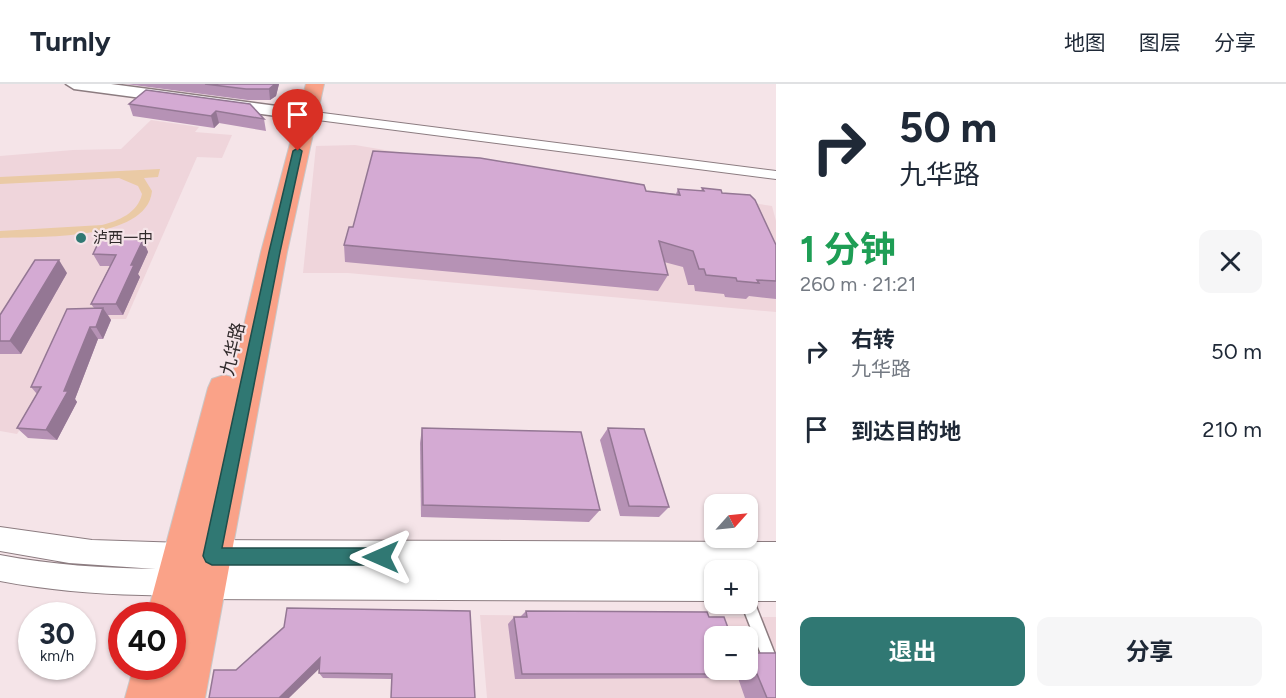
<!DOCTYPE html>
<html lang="zh">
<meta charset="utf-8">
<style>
:root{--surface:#fff;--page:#f6f6f7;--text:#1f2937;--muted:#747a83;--line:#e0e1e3;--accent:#307873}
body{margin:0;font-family:Figtree,"Noto Sans SC",sans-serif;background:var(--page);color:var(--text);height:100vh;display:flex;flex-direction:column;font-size:22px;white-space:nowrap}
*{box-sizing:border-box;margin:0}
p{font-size:20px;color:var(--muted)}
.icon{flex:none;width:33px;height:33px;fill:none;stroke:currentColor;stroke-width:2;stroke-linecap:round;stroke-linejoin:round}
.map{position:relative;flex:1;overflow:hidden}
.panel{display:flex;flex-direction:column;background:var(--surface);width:510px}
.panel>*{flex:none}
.hud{background:#fff;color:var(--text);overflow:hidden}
.needle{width:39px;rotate:63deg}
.tools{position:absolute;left:704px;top:410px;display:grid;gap:12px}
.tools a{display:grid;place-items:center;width:54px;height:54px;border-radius:12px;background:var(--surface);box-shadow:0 2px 4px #0004;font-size:30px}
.speed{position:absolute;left:18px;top:518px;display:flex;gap:12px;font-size:30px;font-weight:700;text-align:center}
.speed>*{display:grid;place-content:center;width:78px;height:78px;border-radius:50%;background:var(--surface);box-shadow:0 2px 4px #0004;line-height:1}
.speed small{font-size:15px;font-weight:400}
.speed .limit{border:9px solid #d22;background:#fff;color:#111}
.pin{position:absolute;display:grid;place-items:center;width:51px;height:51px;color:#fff;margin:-62px -26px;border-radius:50% 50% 50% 0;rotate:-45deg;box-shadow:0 0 6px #0007}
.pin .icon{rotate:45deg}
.me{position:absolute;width:66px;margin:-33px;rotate:270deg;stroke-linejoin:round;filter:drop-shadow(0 0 4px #0008)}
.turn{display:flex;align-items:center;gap:21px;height:126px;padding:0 24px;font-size:27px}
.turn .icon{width:78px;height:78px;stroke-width:2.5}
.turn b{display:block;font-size:42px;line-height:51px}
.round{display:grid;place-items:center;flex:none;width:63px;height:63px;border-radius:12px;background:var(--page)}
.overview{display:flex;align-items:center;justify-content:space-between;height:102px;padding:0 24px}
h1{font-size:36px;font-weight:700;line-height:45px;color:#1e9e55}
.cta{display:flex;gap:12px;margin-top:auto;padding:12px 24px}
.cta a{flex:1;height:69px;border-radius:12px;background:var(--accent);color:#fff;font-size:24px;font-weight:700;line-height:69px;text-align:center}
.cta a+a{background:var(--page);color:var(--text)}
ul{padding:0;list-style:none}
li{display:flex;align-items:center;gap:18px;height:78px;padding:0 24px}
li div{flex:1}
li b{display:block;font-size:22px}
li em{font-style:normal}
header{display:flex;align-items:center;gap:36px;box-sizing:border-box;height:84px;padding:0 30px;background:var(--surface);border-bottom:2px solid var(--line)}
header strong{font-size:28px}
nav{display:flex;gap:33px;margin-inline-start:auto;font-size:21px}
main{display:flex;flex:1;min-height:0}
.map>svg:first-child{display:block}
</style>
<header>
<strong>Turnly</strong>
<nav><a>地图</a><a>图层</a><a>分享</a></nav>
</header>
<main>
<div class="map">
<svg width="776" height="614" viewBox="0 0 776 614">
<rect width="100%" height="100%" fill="#f5e4e8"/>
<g fill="#efd5db" fill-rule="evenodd">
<path d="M151 36 199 43 195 48 232 51 222 74 197 73 126 235H73L30 330 17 350 0 347V72L73 66 121 65Z"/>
<path d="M355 61 676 115 677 107 772 122 776 137V228L348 189H303L316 62Z"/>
<path d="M480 531 776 533V614H487ZM714 552H747V585H714Z"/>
</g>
<path fill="#eacaa5" d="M160 85 158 93 144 94 152 107C147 158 36 152 0 154V147L102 141C118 137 138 129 142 110L138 102 119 94 0 100V93Z"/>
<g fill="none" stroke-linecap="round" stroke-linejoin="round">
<defs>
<path id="service" d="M747 510 752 512 776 573V598L771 596 741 519H747Z"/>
<g id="minor">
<path d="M307 27 776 87V95L302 34 301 31Z"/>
<path d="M0 443 92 456 184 459 193 463 197 472 193 481 179 485 187 489 191 498 187 507C173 513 157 511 142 511 94 510 47 506 0 497V471C52 481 103 484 156 485L69 479 0 467Z"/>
</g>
<path id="tertiary" d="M197 456 776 458V517H747V486H714V517L193 515 182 510 177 499 182 488 189 484 186 483 181 472 186 461Z"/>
<path id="secondary" d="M66 0H111L307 26 313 27 316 31 313 35 307 36 74 5Z"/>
<path id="trunk" d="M306 0H324L287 168 205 614H125L134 582H172V531H147L208 304 212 295 224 291 232 293 261 168Z"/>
</defs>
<use href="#service" stroke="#8c7c80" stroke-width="3"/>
<use href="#minor" stroke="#8c7c80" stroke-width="2"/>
<use href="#tertiary" stroke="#8c7c80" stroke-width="2"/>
<use href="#secondary" stroke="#8c7c80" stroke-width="3"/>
<use href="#trunk" stroke="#c9c7c8" stroke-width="2"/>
<use href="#service" fill="#fff" fill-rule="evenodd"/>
<use href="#minor" fill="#fff" fill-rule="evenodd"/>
<use href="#tertiary" fill="#fff" fill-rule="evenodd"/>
<use href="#secondary" fill="#fff" fill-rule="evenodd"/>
<use href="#trunk" fill="#faa288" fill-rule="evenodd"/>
</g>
<g fill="#b692b5">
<path d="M126 0H279L276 12 270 16H248Z"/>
<path d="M146 6 264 35 266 47 219 39 214 44 133 32 129 20Z"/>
<path d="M702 104 722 109 776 161V215L749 212 746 215 725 213 724 210 695 207 694 201H688L683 183 664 178 668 191 658 207 345 178 344 161 353 143 646 107 676 110 678 105 701 107Z"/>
<path d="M143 156 148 168 138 190 140 193 123 231H108L111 236 103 255H98L75 315 77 318 57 356 28 354 17 344 37 310 31 303 94 224 91 220 110 182H100L93 170Z"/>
<path d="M67 189 21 270H0V231Z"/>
<path d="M422 344 600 426 589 438 421 433 420 359Z"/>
<path d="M608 344 669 423 659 433 620 432 600 356Z"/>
<path d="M526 527 714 585 747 569 776 614H745L738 594 515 595 508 540 514 533H520Z"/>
<path d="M284 543 475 614 391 595 323 594 319 589V584L236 586Z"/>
</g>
<g fill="#947794">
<path d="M275 0H279L276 12 270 16 269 5Z"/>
<path d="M216 27 219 39 214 44 211 32Z"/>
<path d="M143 156 148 168 138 190 140 193 123 231 116 220 131 181Z"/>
<path d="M59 176 67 189 21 270 10 257Z"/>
<path d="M103 224 111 236 103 255 96 243Z"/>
<path d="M90 243 98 255 75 315 77 318 57 356 46 346 64 307Z"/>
<path d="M320 574 324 580 289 614H279Z"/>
</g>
<g fill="#d4aad3" stroke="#947794" stroke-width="1.5">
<path d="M205 0H275L269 5H246Z"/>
<path d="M146 6 250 20 264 35 216 27 211 32 129 20Z"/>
<path d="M373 67 480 74 644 101 646 107 680 111 678 105 704 107 702 104 721 106 722 109 750 111 755 116 776 161V197L757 196 759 199 737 197 736 194 706 191 704 185H699L693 167 659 157 668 191 344 161 349 143H353Z"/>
<path d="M101 153 143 156 131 181H134L116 220H91L116 171 93 170Z"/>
<path d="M35 176H59L10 257H0V231Z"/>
<path d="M103 224 96 243H90L64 307H68L46 346 17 344 41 303H31L67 225Z"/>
<path d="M422 344 581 348 600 426 423 421Z"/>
<path d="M608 344 644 345 669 423 629 422Z"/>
<path d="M287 524 470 527 475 614H391L392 590 319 589 320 574 279 614H209L214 586H236L284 543Z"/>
<path d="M526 527 707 528 709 533H724L731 552H714V585H747V569H776V614H767L757 590H522L514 533H527Z"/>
</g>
<path fill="#307873" stroke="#1f4e4b" stroke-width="1.5" d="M298 64 302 67 280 168 222 464H381L387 467 390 473 387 479 381 481H212L206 478 203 472 269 168 293 67Z"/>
<circle fill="#307873" stroke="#f5e4e8" stroke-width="2" cx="81" cy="154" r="6"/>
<g text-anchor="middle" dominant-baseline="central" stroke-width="4.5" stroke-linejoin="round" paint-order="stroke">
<g font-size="15" fill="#2f292a" stroke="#f5e4e8" text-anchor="start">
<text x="93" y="154">泸西一中</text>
</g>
<g font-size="18" fill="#2f292a" stroke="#f5e4e8">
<text transform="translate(233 265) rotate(-77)">九华路</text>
</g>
</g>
</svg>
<div class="tools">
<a><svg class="needle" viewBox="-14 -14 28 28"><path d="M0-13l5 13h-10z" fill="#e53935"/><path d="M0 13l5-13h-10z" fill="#747a83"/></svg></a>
<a>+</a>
<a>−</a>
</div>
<div class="speed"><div>30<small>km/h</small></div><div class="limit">40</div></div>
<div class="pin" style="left:298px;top:67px;background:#d93025"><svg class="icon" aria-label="arrive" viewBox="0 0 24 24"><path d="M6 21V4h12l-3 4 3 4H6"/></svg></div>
<svg class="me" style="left:381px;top:473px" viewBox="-20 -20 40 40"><path d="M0-17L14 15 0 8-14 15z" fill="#307873" stroke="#fff" stroke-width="4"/></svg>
</div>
<section class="panel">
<div class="hud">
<div class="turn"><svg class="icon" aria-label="right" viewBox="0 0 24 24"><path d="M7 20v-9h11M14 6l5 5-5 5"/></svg><div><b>50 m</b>九华路</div></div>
</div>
<div class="overview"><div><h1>1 分钟</h1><p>260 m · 21:21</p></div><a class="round"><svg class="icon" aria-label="close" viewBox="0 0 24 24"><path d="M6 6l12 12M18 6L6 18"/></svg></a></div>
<ul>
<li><svg class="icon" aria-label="right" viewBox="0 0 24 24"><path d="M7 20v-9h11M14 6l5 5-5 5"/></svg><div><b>右转</b><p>九华路</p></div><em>50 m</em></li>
<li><svg class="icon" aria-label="arrive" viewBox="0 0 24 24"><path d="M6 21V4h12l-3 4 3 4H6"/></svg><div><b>到达目的地</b></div><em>210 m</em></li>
</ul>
<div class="cta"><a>退出</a><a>分享</a></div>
</section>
</main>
